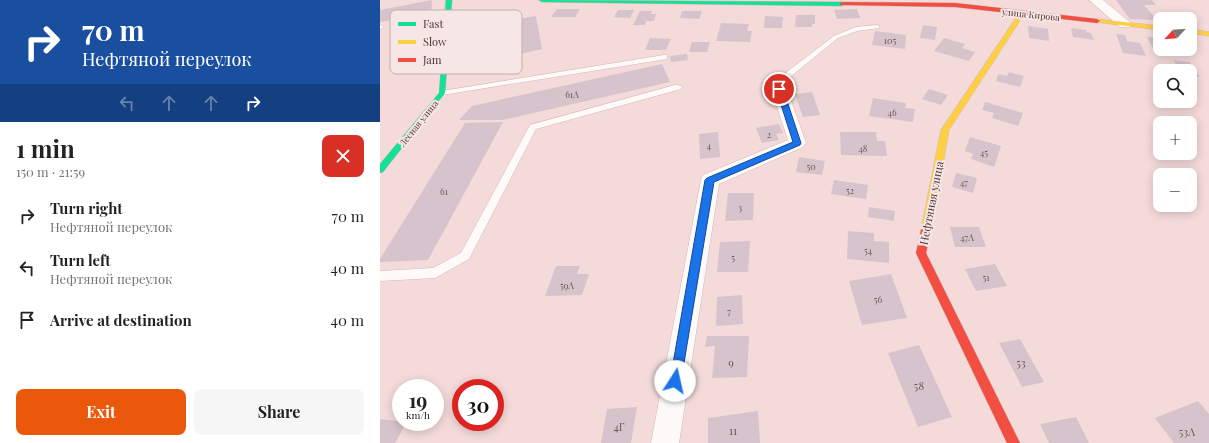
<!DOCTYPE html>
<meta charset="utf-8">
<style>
:root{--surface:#fff;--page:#f6f6f6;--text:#222;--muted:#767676;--accent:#ea580c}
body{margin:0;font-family:"Playfair Display",serif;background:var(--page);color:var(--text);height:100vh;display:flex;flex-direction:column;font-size:15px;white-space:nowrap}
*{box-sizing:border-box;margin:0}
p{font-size:13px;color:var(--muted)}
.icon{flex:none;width:22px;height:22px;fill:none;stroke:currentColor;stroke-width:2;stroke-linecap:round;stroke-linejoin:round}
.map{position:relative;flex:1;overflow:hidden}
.drawer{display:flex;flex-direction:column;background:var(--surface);width:380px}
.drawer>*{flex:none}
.hud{background:#1a4fa0;color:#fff;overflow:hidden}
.needle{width:26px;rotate:244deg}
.buttons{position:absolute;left:773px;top:12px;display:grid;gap:8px}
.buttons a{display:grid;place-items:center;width:44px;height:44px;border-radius:8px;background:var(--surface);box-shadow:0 2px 10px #0003;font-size:20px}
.speed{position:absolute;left:12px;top:379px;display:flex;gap:8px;font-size:20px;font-weight:700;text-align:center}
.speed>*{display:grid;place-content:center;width:52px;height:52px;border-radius:50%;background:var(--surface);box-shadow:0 2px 10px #0003;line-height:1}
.speed small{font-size:10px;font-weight:400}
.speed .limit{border:6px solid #d22;background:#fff;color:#111}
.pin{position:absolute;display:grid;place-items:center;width:34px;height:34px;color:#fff;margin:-17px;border:2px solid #fff;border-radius:50%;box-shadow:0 1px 4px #0007}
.me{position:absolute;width:44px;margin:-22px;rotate:10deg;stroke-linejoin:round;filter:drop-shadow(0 0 3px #0008)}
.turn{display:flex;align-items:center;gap:14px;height:84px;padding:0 16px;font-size:18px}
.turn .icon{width:52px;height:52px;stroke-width:2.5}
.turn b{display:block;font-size:28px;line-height:34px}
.lanes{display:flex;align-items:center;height:38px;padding:0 16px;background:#0003;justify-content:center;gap:20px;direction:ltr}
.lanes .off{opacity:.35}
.round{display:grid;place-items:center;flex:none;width:42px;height:42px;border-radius:8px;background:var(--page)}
.head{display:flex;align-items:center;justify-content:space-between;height:68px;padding:0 16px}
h1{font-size:24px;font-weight:700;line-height:30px}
.button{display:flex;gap:8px;margin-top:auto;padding:8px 16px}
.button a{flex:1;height:46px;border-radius:8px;background:var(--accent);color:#fff;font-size:16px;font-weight:700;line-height:46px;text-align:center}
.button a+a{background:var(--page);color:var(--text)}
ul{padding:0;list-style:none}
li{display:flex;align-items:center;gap:12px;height:52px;padding:0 16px}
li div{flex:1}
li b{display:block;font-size:15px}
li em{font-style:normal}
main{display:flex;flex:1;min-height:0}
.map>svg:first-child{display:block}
</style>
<main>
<section class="drawer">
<div class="hud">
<div class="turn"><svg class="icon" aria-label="right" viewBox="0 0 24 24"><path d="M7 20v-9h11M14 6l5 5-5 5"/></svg><div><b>70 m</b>Нефтяной переулок</div></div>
<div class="lanes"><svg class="icon off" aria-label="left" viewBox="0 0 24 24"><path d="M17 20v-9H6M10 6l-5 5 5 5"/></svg><svg class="icon off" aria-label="ahead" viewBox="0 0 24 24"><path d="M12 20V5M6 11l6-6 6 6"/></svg><svg class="icon off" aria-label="ahead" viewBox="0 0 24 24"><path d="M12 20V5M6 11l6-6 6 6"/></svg><svg class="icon" aria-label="right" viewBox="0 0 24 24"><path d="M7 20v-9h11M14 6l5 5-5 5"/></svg></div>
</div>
<div class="head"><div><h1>1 min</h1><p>150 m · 21:59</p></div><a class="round" style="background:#d93025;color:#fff"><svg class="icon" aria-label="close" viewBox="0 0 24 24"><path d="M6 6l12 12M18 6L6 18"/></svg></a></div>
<ul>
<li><svg class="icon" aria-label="right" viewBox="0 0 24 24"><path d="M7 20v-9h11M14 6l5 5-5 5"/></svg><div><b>Turn right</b><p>Нефтяной переулок</p></div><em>70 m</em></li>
<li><svg class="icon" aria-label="left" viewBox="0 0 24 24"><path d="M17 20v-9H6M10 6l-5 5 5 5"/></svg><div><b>Turn left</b><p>Нефтяной переулок</p></div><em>40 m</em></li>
<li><svg class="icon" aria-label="arrive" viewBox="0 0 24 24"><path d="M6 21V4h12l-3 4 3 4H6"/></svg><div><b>Arrive at destination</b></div><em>40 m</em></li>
</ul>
<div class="button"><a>Exit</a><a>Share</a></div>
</section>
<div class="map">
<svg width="829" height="443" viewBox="0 0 829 443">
<rect width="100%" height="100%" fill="#f4dbda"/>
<g fill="#d6c3cc">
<path d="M52 0 50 32 14 39 17 19 0 22V10Z"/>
<path d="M736 0H772L776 5H764L777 20 750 19Z"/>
<path d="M177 9H200L195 17H171Z"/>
<path d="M477 9 480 18 457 19 454 10Z"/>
<path d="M238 10H254L250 18 234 17Z"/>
<path d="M260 11H272L271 14H276L274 21H266L265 25H253Z"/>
<path d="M302 11H322L319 19 300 18Z"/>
<path d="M416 15H435V24H432V27H415Z"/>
<path d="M156 16 162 49 122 58 120 22Z"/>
<path d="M385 16 403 17 402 28H384Z"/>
<path d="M341 23 369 24 367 31H372L370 42 336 41Z"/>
<path d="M543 25 557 27 555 40 540 38Z"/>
<path d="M648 26 668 29 669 41 649 38Z"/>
<path d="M691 28 706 30V32L711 33 714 40 693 37Z"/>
<path d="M495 31 526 35 525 49 492 45Z"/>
<path d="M736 34 745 35 747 41 760 43 766 56 743 53Z"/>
<path d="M767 37 780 38V49L773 48Z"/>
<path d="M270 38 291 39 286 50H265Z"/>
<path d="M564 38 585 44 582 48 595 52 589 61 554 51Z"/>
<path d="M312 42H330L327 52H309Z"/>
<path d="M307 54 308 60 291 62 290 56Z"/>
<path d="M793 60 810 62 820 77 810 76V71H800Z"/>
<path d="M282 64 290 82 123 120H79L92 106Z"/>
<path d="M629 72 644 76 640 87 616 81 618 74 627 76Z"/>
<path d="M549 89 568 95 561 105 542 99Z"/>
<path d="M432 92 440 115 423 117 415 94Z"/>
<path d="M493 98 526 103 525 108 535 109 533 122 489 116Z"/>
<path d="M605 102 643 113 638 126 612 118 614 113 602 110Z"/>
<path d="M123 122 48 260 0 262V259L85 123Z"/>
<path d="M399 124 403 133 396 134 399 140 382 143 376 128Z"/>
<path d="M338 132 340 157 320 159 319 134Z"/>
<path d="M460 132H496L497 141H505L507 156 461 155Z"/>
<path d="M590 137 621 146 614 167 591 159 593 154 585 151Z"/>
<path d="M419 157 445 161 442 175 416 172Z"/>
<path d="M576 173 597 178 593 193 572 187Z"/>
<path d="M454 180 488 185 486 199 451 194Z"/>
<path d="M348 193H374L373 220 345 221Z"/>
<path d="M489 207 515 211 514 221 488 217Z"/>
<path d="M570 227H599L606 247H575Z"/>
<path d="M468 231 494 233V241L509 242V263L467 259Z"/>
<path d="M370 241 368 272H337L340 242Z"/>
<path d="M615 264 627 286 596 291 585 269Z"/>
<path d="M176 266H200L197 274H209L202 295 165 296Z"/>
<path d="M511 274 527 318 482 325 469 281Z"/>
<path d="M362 295 363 324 336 326 337 297Z"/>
<path d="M327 336H369L367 377 332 378 335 346 325 347Z"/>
<path d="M640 339 664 382 642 387 619 343Z"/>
<path d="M539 345 572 417 538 427 508 353Z"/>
<path d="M818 401 829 414V443H794L775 418Z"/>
<path d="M257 407 251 443H221L227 409Z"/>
<path d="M378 411 380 443H328V418Z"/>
<path d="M696 417 709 443H669L660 424Z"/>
<path d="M0 419 27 422 15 443H0Z"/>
</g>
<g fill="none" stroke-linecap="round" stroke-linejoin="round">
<defs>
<g id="lane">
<path d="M0 25 3 26V28L0 29Z"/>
<path d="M497 25 499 26V28L477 31 458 38 405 81 402 91H399L395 89 399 78 454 36 476 27Z"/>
<path d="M284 55H287V59L62 95 58 93 62 91Z"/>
<path d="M295 85H298L302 87 301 89 156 129 89 259 55 278 0 281V271L53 268 81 253 150 125Z"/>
</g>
<g id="street">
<path d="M709 0H723L752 24 750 27H740Z"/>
<path d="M399 84 404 86 407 89 426 143 423 147 339 184 299 443H271L321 180 323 175 408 140 391 89 394 86Z"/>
</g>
<g id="fast">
<path d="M66 0H72L65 93 3 172 0 173V164L59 93Z"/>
<path d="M159 0 462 2 465 4 462 6 162 2Z"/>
</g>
<g id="slow">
<path d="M640 12 645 13 569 130 551 230 549 233H543L541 230 561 130Z"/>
<path d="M717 19 780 26V30L715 22 714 21Z"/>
<path d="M810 29 829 32V36L810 33Z"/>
</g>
<g id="jam">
<path d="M462 2 575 3 717 19 720 21 717 23 575 7 460 5V3Z"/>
<path d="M546 226 549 227 551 230 546 253 640 443H627L536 253 541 230 543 227Z"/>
</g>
</defs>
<use href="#lane" stroke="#d2b8b7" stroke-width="1"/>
<use href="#street" stroke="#d2b8b7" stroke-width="1"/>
<use href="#fast" stroke="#d2b8b7" stroke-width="1"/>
<use href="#slow" stroke="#d2b8b7" stroke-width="1"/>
<use href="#jam" stroke="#d2b8b7" stroke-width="1"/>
<use href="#lane" fill="#fdfaf9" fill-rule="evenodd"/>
<use href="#street" fill="#fdfaf9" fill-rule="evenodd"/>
<use href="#fast" fill="#16e098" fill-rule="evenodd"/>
<use href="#slow" fill="#ffcf43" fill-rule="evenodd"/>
<use href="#jam" fill="#f24e42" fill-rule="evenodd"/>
</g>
<path fill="#1a73e8" stroke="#114b97" d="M399 87 403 89 421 143 420 145 334 182 301 381 300 385 295 387 291 385 290 381 325 180 327 178 413 142 396 89Z"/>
<g text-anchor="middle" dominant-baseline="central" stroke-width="4" stroke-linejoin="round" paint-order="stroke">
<g font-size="9" fill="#4e3130" stroke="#f6e6e6">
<text transform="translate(651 14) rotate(6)">улица Кирова</text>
<text transform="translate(38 123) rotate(-51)">Лесная улица</text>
</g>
<g font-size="9" fill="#705657">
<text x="510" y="40">105</text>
<text x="192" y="94">61А</text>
<text x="512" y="112">46</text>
<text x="389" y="134">2</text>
<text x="329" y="145">4</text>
<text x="483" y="148">48</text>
<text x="604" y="152">45</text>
<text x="431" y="166">50</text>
<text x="584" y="182">47</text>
<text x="470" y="190">52</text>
<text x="64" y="191">61</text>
<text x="360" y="207">3</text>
<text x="587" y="237">47А</text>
<text x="488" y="250">54</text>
<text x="353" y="257">5</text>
<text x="606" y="277">51</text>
<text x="187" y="285">59А</text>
<text x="498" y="299">56</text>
<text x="349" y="311">7</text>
</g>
<g font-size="11" fill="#4e3130" stroke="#f6e6e6">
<text transform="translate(551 203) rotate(-79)">Нефтяная улица</text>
</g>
<g font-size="11" fill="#705657">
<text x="351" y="362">9</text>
<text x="641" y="362">53</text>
<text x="539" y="385">58</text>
<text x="239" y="426">4Г</text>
<text x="353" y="430">11</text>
<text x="807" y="431">53А</text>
</g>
</g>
<rect x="10" y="10" width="132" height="64" rx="6" fill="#f6e6e6" stroke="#c4b0af" stroke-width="1"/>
<rect x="18" y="22" width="18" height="4" fill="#16e098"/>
<rect x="18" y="40" width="18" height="4" fill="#ffcf43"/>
<rect x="18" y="58" width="18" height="4" fill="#f24e42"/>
<g font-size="11" fill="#4e3130">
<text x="43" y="28">Fast</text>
<text x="43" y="46">Slow</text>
<text x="43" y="64">Jam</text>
</g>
</svg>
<div class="buttons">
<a><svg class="needle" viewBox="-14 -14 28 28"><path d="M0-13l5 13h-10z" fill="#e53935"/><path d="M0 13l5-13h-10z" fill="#767676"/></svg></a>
<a><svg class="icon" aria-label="search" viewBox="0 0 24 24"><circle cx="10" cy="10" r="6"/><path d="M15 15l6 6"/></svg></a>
<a>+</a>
<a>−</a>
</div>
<div class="speed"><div>19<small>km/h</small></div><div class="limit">30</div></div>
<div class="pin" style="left:399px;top:89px;background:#d93025"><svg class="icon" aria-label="arrive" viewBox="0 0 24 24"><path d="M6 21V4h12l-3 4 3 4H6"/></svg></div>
<svg class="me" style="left:295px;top:381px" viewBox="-20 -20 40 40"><circle r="19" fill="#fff"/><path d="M0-13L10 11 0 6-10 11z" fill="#1a73e8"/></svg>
</div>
</main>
